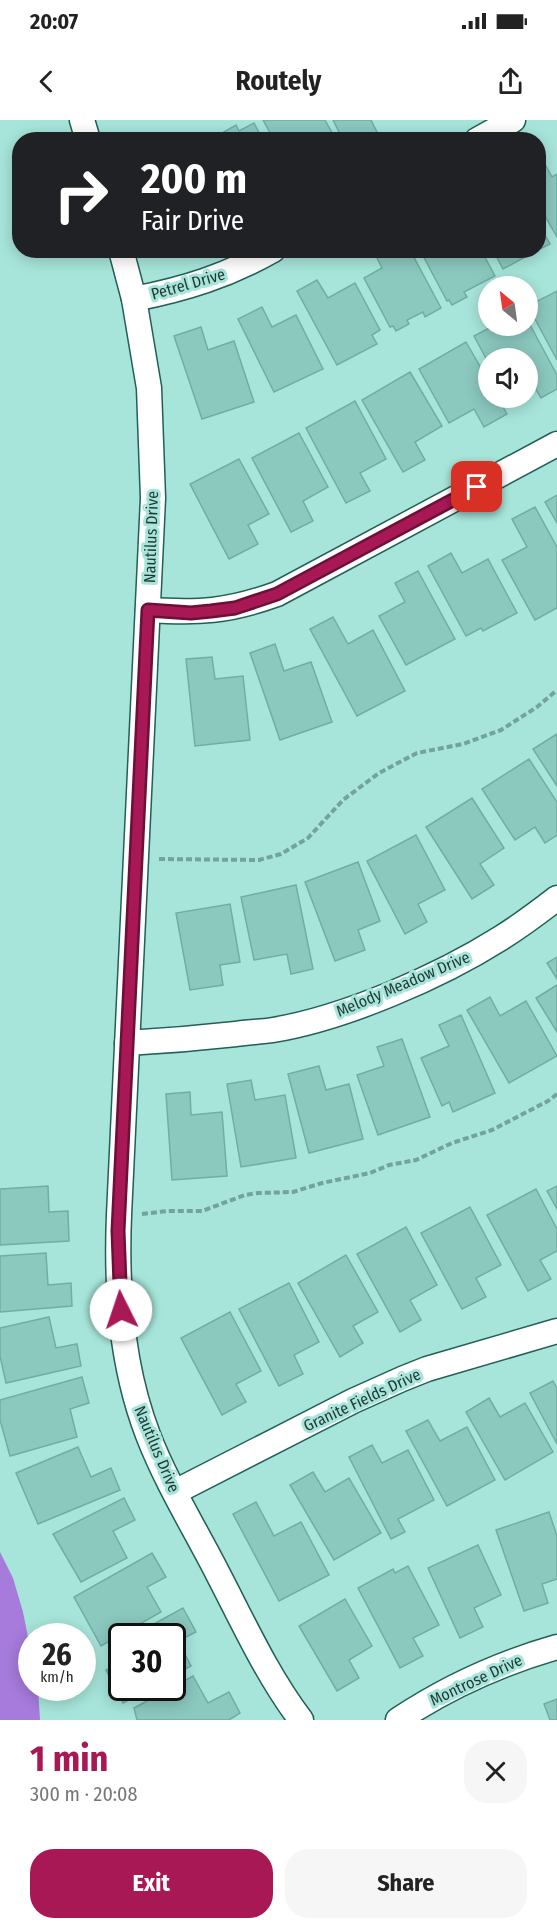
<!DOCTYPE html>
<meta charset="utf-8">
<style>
:root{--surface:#fff;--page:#f6f6f6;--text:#222;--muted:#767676;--accent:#a81855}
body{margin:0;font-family:"Fira Sans Condensed",sans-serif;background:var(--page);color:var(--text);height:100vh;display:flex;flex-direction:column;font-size:22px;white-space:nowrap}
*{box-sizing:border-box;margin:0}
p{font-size:20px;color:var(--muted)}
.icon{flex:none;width:33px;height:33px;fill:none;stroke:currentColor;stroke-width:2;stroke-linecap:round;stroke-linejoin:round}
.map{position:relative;height:1600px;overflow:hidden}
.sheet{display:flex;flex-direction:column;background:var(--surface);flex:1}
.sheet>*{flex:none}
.banner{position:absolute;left:12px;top:12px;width:534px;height:126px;border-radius:24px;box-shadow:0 3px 15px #0003;background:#202124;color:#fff;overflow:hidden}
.needle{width:39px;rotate:331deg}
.fabs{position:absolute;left:478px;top:156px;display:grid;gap:12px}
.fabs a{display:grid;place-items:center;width:60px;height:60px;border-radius:50%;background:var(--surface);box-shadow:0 3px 15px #0003;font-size:30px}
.speed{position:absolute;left:18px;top:1503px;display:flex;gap:12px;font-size:30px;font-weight:700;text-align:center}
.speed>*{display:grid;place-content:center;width:78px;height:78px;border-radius:50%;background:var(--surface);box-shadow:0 3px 15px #0003;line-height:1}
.speed small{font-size:15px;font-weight:400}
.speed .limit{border:3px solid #111;border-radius:9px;background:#fff;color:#111}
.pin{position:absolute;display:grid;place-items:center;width:51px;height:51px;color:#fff;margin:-26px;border-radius:12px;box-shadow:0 3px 9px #0006}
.me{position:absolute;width:66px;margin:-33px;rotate:356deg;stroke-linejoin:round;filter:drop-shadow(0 0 4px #0008)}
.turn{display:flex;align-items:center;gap:21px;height:126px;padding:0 30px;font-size:27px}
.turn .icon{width:78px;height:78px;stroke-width:2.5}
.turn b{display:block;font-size:42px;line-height:51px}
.round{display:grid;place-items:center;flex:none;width:63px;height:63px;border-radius:24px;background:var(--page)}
.head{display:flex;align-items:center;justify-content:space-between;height:102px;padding:0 30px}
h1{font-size:36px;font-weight:700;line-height:45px;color:var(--accent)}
.action{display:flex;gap:12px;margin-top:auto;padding:12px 30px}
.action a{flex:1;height:69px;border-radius:24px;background:var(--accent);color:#fff;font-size:24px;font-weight:700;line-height:69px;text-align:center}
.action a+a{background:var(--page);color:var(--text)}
.status{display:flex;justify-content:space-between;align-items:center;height:42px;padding:0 30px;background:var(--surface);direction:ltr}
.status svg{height:16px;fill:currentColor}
header{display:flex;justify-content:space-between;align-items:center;height:78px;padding:0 30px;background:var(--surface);font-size:27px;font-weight:700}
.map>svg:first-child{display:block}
</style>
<div class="status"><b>20:07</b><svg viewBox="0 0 49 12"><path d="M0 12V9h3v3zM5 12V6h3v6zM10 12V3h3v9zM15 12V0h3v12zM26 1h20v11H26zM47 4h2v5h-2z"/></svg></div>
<header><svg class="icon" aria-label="back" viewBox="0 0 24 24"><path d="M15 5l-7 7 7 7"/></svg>Routely<svg class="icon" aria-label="share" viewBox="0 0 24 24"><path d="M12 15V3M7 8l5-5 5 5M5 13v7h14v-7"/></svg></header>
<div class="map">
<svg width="557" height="1600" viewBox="0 0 557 1600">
<rect width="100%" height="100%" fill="#a7e5da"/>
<path fill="#a67bdc" d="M0 1432 13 1458 23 1492 31 1532 32 1568H38L40 1600H0Z"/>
<g fill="#8bc8be" stroke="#71ada3" stroke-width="1.5">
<path d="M263 0H325L336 20H274Z"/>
<path d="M333 0H371L379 16 373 20H343Z"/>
<path d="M254 3 263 20H210L236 5 239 11Z"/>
<path d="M541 37 552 57 557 54V117L538 84V39Z"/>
<path d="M538 103 550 124 538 130Z"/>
<path d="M373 130H410L441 188 425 197 423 192 407 200 409 204 396 211 393 206 390 207 364 158 382 148Z"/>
<path d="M420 130H481L495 156 464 172 467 177 452 185 449 180 447 181Z"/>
<path d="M493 130H538L503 149Z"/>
<path d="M317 160 328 178 355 163 380 210 372 215 377 224 337 245 297 171Z"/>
<path d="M557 171V240L528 186Z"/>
<path d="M262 187 272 207 296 195 323 249 274 272 238 199Z"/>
<path d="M528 201 557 255V269L541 278 531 261 528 262V238H489V244L474 216 493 206H528Z"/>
<path d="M201 207 208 230 234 221 254 282 202 299 174 216Z"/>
<path d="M466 222 489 262V278H498L507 294 484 307 474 289 449 303 419 249Z"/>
<path d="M410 252 442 306 415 322 425 340 403 352 362 280Z"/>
<path d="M355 281 386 339 360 353 370 371 346 383 306 308Z"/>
<path d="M299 313 328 367 303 381 313 401 291 412 252 338Z"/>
<path d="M239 339 269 394 248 405 258 424 229 439 190 364Z"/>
<path d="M557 375V403L545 382Z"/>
<path d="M535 387 557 427V488L535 500 502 440 527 427 512 399Z"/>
<path d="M451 433 462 453 488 439 517 493 483 511 481 508 466 516 428 446Z"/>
<path d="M418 451 455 519 406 545 379 496 405 482 395 463Z"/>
<path d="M333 497 348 524 373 510 405 571 357 596 310 509Z"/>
<path d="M275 524 284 551 311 542 332 602 280 620 250 533Z"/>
<path d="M212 537 215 559 243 556 250 620 195 626 186 539Z"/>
<path d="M557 614V666L533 629Z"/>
<path d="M529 639 557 682V715L545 723 535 707 515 720 482 669Z"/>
<path d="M472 678 504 728 480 744 494 765 472 779 426 707Z"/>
<path d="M416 715 445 770 418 784 427 802 405 814 367 741Z"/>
<path d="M358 742 380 801 358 810 365 830 335 841 305 762Z"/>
<path d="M296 765 313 849 291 854 287 834 254 840 241 777Z"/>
<path d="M230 784 240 842 220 845 223 865 190 870 176 793Z"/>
<path d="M557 837V859L547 843Z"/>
<path d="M557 865V912L536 878Z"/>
<path d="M490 877 500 896 526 881 557 936 509 963 467 890Z"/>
<path d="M461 895 495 973 453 992 449 982 442 986 421 938 449 926 439 905Z"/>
<path d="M402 919 430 997 378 1015 357 955 384 946 377 927Z"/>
<path d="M319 946 326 970 349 964 363 1019 309 1033 288 954Z"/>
<path d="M251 960 255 980 285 975 296 1038 241 1047 227 964Z"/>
<path d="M190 972 191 995 222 992 227 1056 172 1060 166 974Z"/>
<path d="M48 1066 49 1092 68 1091 69 1121 0 1125V1069Z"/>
<path d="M557 1066V1089L547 1071Z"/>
<path d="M536 1069 557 1109V1131L540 1140 551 1159 528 1171 487 1095Z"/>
<path d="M470 1087 501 1145 476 1158 486 1177 462 1189 421 1113Z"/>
<path d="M406 1107 437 1165 410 1180 421 1200 400 1212 357 1134Z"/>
<path d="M46 1133 48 1165 71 1163 72 1186 0 1192V1136Z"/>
<path d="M346 1135 378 1192 353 1206 363 1223 340 1237 298 1163Z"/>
<path d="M289 1163 319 1222 294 1235 303 1254 279 1266 239 1189Z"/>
<path d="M230 1192 261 1251 236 1264 246 1282 222 1295 181 1218Z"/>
<path d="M49 1197 56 1228 77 1224 81 1246 6 1263 0 1236V1208Z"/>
<path d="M82 1257 89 1283 70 1289 77 1317 10 1336 0 1300V1280Z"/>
<path d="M553 1261 557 1268V1324L530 1273Z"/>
<path d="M489 1278 500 1297 525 1283 553 1332 505 1360 466 1292Z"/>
<path d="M428 1300 440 1321 467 1307 495 1360 447 1386 406 1311Z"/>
<path d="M372 1325 382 1343 408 1330 434 1380 398 1399 405 1412 391 1419 349 1337Z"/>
<path d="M78 1327 91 1357 111 1348 120 1370 38 1404 16 1353Z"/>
<path d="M313 1352 325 1372 349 1358 381 1413 334 1440 290 1365Z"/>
<path d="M124 1378 135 1400 113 1411 127 1438 81 1462 53 1414Z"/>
<path d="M256 1382 274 1416 301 1402 329 1455 279 1481 233 1394Z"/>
<path d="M549 1392 557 1416V1459L542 1464 548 1483 524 1491 496 1410Z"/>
<path d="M478 1425 501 1475 474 1488 483 1507 460 1518 428 1448Z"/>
<path d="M152 1433 166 1457 147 1467 161 1492 101 1526 74 1477Z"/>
<path d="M408 1446 439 1505 413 1518 423 1536 400 1548 358 1468 393 1449 395 1453Z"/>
<path d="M345 1479 372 1526 349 1540 359 1558 337 1571 299 1506Z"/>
<path d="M183 1488 196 1512 178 1521 191 1546 172 1556V1516H132Z"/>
<path d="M122 1522V1568H151L123 1583 106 1550 118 1544 110 1529Z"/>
<path d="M193 1556 208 1583 229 1572 240 1593 229 1600H137L134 1588Z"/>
<path d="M557 1579V1600H550L544 1584Z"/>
</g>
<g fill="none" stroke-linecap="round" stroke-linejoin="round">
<defs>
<g id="minor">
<path d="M82 0 88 20"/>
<path d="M477 20 513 0"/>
<path d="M121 130 134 179 149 268 153 378 119 1095C116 1169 121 1245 148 1315 166 1362 195 1409 218 1454 244 1504 267 1555 301 1600"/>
<path d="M134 179C185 169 227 156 273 130"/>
<path d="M148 490C199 493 227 492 277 474L557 324"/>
<path d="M127 923C164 921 200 918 236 914 248 912 261 912 273 910 345 898 439 857 501 818 520 806 539 792 557 778"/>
<path d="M175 1372 353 1281 402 1259 427 1249 557 1211"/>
<path d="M398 1600C446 1568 501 1543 557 1527"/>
</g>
</defs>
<use href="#minor" stroke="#225f57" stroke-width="27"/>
<g stroke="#73a39a" stroke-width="4" stroke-dasharray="6 3" stroke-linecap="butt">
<path d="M159 739 259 740 281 734 308 718 343 680 379 653 417 633 463 624 501 610 537 587 557 570"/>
<path d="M142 1094 167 1091H202L245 1075 258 1073 293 1072 322 1063 370 1053 389 1045 416 1040 452 1023 492 1010 548 981 557 974"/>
</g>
<use href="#minor" stroke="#fff" stroke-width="24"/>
</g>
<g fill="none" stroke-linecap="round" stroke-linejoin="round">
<defs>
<path id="route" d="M121 1190 118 1111 148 490 191 493 211 491 235 488 277 474 477 367"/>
</defs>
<use href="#route" stroke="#6d1037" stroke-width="15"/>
<use href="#route" stroke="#a81855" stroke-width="10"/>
</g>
<g text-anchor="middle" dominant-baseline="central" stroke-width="6" stroke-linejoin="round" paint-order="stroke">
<g font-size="16" fill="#1f3834" stroke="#a7e5da">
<text transform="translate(188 164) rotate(-16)">Petrel Drive</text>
<text transform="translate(151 417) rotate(-88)">Nautilus Drive</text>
<text transform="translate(403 864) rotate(-23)">Melody Meadow Drive</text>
<text transform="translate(362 1280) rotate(-25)">Granite Fields Drive</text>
<text transform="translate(157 1329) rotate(67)">Nautilus Drive</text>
<text transform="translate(476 1560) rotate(-25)">Montrose Drive</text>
</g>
</g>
</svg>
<div class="fabs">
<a><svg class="needle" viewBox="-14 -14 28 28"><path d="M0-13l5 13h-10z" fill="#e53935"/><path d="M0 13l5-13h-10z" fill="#767676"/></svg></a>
<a><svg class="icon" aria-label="sound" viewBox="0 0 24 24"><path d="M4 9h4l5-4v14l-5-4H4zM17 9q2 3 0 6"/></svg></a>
</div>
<div class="speed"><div>26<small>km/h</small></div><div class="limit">30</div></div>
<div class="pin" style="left:477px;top:367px;background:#d93025"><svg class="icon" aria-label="arrive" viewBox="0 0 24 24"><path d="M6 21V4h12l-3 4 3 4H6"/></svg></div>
<svg class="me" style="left:121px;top:1190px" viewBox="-20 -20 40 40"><circle r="19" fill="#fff"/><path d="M0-13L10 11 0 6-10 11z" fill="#a81855"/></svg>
<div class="banner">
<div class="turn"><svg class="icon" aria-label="right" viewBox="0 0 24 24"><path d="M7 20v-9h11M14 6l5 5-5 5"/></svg><div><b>200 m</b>Fair Drive</div></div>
</div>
</div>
<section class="sheet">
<div class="head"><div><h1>1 min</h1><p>300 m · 20:08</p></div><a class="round"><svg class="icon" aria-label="close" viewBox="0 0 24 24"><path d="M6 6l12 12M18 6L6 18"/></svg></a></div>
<div class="action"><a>Exit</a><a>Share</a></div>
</section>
